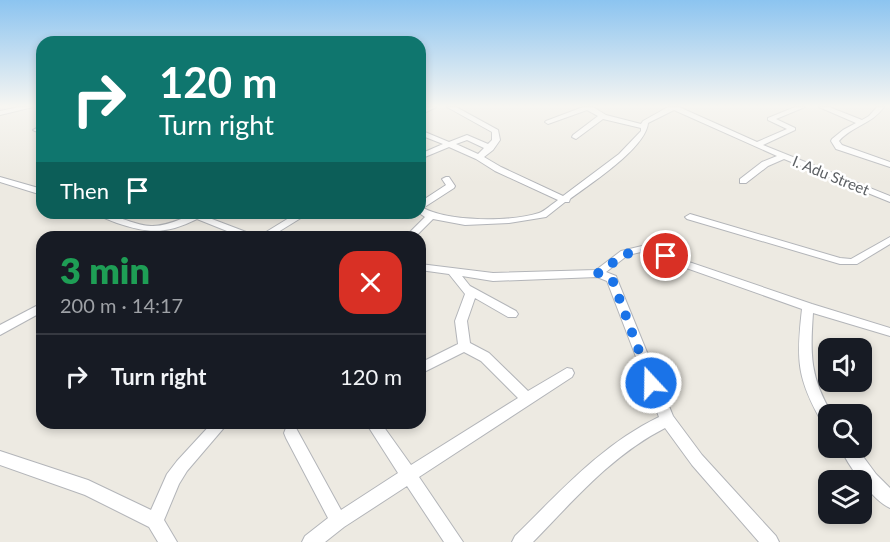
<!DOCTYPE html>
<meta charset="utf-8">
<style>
:root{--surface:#171b24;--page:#20242c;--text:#f1f3f6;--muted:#9ea1a6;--line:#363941}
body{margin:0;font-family:Lato,sans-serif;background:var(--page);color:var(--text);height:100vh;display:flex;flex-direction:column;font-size:22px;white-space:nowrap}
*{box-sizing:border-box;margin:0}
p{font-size:20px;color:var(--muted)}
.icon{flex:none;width:33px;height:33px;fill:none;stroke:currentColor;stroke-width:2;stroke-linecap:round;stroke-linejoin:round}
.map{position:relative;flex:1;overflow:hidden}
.sheet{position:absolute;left:36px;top:231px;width:390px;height:198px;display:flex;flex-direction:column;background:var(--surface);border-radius:18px;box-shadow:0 3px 9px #0003}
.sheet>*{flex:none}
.guide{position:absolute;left:36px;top:36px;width:390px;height:183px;border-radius:18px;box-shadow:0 3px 9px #0003;background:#0f766e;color:#fff;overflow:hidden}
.controls{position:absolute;left:818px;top:338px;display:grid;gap:12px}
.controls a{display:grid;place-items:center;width:54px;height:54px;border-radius:12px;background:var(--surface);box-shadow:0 3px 9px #0003;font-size:30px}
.pin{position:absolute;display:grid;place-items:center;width:51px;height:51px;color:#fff;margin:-26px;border:3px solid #fff;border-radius:50%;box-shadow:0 2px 6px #0007}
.me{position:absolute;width:66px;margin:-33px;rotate:339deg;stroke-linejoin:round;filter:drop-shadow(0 0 4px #0008)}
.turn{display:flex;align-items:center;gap:21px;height:126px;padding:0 24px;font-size:27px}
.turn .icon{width:78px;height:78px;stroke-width:2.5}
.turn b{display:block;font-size:42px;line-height:51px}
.then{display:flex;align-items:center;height:57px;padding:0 24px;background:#0003;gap:12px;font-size:22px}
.round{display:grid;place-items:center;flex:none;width:63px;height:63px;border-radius:18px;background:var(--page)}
.overview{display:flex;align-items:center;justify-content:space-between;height:102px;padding:0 24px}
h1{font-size:36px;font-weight:800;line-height:45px;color:#1e9e55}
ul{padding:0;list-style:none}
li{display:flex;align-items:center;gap:18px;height:84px;padding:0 24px;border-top:2px solid var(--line)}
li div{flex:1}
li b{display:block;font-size:22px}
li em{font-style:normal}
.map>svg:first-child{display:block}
</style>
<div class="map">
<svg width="890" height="542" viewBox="0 0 890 542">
<rect width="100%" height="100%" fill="#edeae2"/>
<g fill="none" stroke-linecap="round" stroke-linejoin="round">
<defs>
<g id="minor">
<path d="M19 107H33L0 115V111Z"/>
<path d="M427 107H436L420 115V111Z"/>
<path d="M447 107H456L498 130 500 140 493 150 484 157 501 167 563 196 619 154 641 131V128L603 119 576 139 572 137 573 135 598 116 587 110 548 124 545 122 546 121 583 107H593L606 115 641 124 643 121 668 107H679L757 142 787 129 768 120V118L795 107H805L776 119 795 128V130L763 145 890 196V202L784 159 768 166 746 183H740V179L762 162 777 156 674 110 648 123C646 148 590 184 570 199L569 202H565L546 217 509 223 465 225 433 219 415 237H405L425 217 419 213 420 202 446 185 442 179 446 177H449L455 186 454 188 423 208C450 222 510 222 539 213 545 211 552 204 558 200L495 171 476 159 449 147 420 159V154L443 144 420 135V130L449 142 467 135 488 144 492 140V132ZM467 140 484 148 478 154 456 144Z"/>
<path d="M819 107H829L862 120 869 116 877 107H884C872 124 852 126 839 141L842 145 890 162V167L836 149 831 141 832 139 843 130 856 123Z"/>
<path d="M37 128 42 129V133L35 131 33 130Z"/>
<path d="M0 177 42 189V195L0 182Z"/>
<path d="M95 213C116 213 131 225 151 226 171 227 187 213 207 213L204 216 254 235 256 237H242L197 219C167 234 149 234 117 223 110 220 102 218 95 213Z"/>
<path d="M297 213H309L270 237H258Z"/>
<path d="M690 214 840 258 851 259 890 237V244L857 264H840L687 219 685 217Z"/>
<path d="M642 246 812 304 890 328V336L813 313C810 355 810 377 832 414H828V426L823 424C797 379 796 361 802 309L641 252 628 255 606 272 616 276 617 279 673 416 702 455 776 536 779 542H759L692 465 665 428C612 455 574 500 533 542H512L515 536C560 492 601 445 659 417L607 281 597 277 493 281 462 276 470 286 516 311 518 314 516 317H508L475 298 467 321 470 343 489 353 528 391 567 368 572 369 574 373 572 377 419 477 463 542H444L407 486 344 527 325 542H302L305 536 328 518 286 438 284 433 286 428 291 426 296 428 341 510 398 473 366 423H381L411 465 518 398 481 361 464 352 420 374V363L458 344 455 321 465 294 449 274 420 270V264L493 273 596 270 621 251Z"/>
<path d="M42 303V312L0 335V325Z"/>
<path d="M212 423H228L187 471 179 484 164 520 177 542H158L149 527 85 495 0 465V451L88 480 151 510 167 474 177 461Z"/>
<path d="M840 447H856L876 474 890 488V508C873 501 847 464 840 447Z"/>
</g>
</defs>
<use href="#minor" stroke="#b3b5b9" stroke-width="2"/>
<use href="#minor" fill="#fff" fill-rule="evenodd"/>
</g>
<linearGradient id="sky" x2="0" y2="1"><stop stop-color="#8cc4f0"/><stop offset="0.58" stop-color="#f7f6f2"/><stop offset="1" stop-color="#f7f6f2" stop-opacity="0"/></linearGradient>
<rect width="890" height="183" fill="url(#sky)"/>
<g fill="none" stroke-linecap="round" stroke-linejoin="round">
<path stroke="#1a73e8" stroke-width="10" stroke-dasharray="0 18" d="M651 383 612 279 598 273C627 254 631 244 666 256"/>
</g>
<g text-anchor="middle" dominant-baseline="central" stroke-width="5" stroke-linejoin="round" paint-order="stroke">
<g font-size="15" fill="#5a5e62" stroke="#fff">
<text transform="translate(831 175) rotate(22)">I. Adu Street</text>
</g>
</g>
</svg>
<div class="controls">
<a><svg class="icon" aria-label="sound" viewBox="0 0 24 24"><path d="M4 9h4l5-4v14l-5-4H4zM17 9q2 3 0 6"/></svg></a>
<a><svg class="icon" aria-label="search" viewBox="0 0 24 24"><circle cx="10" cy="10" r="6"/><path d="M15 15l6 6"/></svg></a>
<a><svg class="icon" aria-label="layers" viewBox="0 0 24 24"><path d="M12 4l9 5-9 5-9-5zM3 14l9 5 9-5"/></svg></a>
</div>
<div class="pin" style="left:666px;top:256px;background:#d93025"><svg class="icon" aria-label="arrive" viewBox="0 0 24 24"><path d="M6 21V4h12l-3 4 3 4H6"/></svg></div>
<svg class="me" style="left:651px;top:383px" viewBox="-20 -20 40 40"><circle r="17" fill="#1a73e8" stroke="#fff" stroke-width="3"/><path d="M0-11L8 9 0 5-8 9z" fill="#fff"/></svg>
<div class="guide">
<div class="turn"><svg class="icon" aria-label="right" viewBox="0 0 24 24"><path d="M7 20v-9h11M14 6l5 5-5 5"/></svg><div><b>120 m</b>Turn right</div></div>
<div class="then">Then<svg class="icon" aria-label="arrive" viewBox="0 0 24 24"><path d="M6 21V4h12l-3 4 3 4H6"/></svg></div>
</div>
<section class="sheet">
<div class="overview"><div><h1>3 min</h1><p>200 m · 14:17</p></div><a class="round" style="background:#d93025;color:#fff"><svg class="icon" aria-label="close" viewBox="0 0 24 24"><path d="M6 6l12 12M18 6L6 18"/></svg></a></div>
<ul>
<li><svg class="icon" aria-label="right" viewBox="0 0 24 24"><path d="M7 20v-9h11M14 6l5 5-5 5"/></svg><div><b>Turn right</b></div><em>120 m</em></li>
</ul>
</section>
</div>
